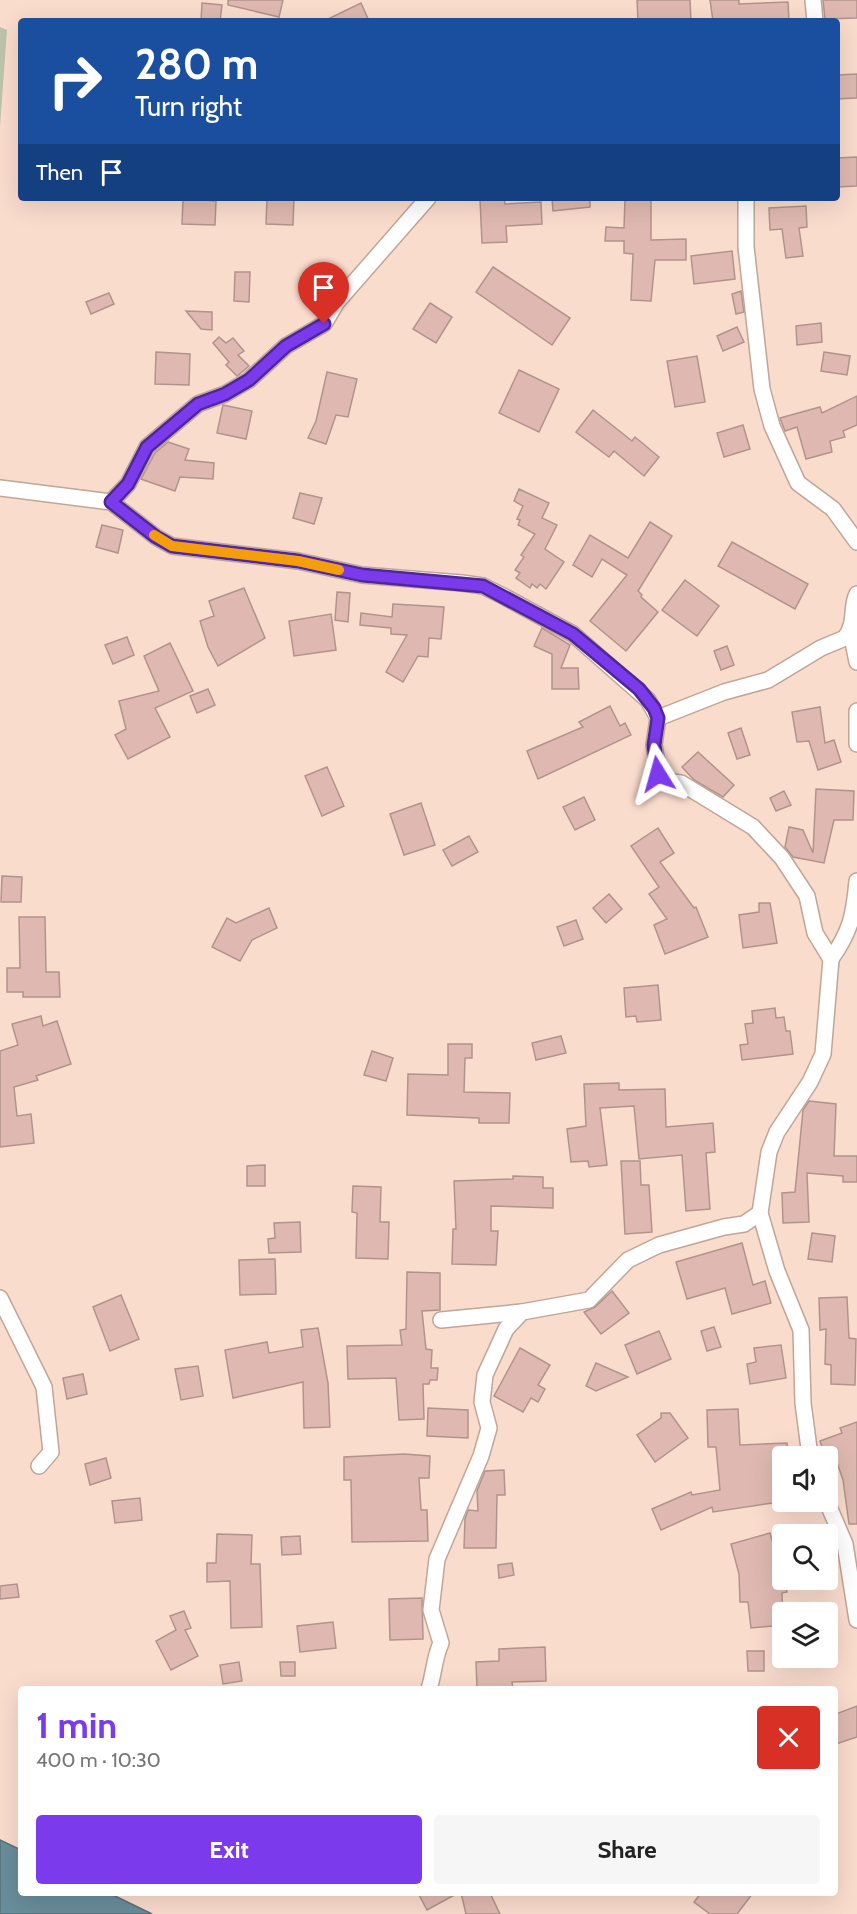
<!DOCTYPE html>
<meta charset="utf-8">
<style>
:root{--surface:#fff;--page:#f6f6f6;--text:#222;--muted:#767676;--accent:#7c3aed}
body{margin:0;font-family:Cabin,sans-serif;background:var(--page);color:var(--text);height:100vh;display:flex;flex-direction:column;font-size:22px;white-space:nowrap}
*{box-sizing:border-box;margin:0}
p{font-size:20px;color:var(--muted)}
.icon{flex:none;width:33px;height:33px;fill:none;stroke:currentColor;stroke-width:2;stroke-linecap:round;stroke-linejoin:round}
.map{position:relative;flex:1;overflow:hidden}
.sheet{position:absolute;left:18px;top:1686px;width:820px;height:210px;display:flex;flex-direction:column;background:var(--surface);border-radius:6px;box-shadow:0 6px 24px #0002}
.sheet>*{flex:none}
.banner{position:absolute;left:18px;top:18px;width:822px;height:183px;border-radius:6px;box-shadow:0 6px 24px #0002;background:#1a4fa0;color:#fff;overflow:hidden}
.controls{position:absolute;left:772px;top:1446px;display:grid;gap:12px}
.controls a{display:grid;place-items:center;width:66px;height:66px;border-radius:6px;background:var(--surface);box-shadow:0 6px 24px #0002;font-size:30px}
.pin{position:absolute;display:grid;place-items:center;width:51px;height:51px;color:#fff;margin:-62px -26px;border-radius:50% 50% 50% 0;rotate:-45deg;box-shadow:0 0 6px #0007}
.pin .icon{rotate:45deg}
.me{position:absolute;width:66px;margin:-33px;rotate:352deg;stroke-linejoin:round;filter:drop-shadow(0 0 4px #0008)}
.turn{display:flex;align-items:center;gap:21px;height:126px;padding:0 18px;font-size:27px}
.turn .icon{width:78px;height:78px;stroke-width:2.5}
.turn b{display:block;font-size:42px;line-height:51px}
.then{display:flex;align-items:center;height:57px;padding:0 18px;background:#0003;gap:12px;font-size:22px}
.round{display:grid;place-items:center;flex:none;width:63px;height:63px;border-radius:6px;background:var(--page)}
.headline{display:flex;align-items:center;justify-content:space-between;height:102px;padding:0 18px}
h1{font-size:36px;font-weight:800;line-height:45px;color:var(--accent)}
.action{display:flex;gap:12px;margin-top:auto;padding:12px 18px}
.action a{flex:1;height:69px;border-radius:6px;background:var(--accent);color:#fff;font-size:24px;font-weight:800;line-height:69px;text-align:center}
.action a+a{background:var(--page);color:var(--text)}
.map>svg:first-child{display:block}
</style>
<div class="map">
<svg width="857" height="1914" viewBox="0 0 857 1914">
<rect width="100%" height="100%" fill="#fadccd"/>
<path fill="#bec3ac" d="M0 27 7 30 0 127Z"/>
<path fill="#698d9c" stroke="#5a7078" stroke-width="1.5" d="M0 1840 21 1850V1893H109L152 1914H0Z"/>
<g fill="#dfb9b1" stroke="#b2938c" stroke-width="1.5">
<path d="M228 0H283L279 17 228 5Z"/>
<path d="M637 0H690L691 21H638Z"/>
<path d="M710 0H739V4L788 2 789 21H713Z"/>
<path d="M823 0H857V18L825 19Z"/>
<path d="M202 3 222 5 220 21H201Z"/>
<path d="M361 3 369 21H324Z"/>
<path d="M857 74V98L837 99V75Z"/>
<path d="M857 157V186L837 187V158Z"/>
<path d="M183 198 216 201 215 225 182 224Z"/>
<path d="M267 198H294L293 225 266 224Z"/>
<path d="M504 198 505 204 541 202 542 224 506 226 507 242 482 243 480 200Z"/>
<path d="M552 198H590V207L553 211Z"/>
<path d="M625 198H651V240L686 239V260H655L651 301 631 300 633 254 624 253V241H605L606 227 624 228Z"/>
<path d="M806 206 807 227 799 228 803 256 786 258 782 229 770 230 769 208Z"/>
<path d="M732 251 735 279 694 284 691 256Z"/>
<path d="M493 267 570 318 552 345 476 292Z"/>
<path d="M235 272H250L249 302 234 301Z"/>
<path d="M741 291 744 312 736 314 732 294Z"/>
<path d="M109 293 114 304 91 314 86 302Z"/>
<path d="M430 303 452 317 436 343 413 329Z"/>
<path d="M186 311 212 312V330L201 329Z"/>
<path d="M821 323 822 342 797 345 796 326Z"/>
<path d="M737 327 744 342 723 351 717 336Z"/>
<path d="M219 337 226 343 233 338 244 351 238 355 249 366 237 376 226 365 229 362 213 343Z"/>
<path d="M156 352 190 354 189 385 155 384Z"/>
<path d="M824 352 850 356 847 375 821 371Z"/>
<path d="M697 356 705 402 675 407 667 361Z"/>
<path d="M519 370 559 389 539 432 499 413Z"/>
<path d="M327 372 357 379 348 417 336 415 326 444 308 438 316 421Z"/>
<path d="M857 396V425L843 431 845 437 830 441 832 452 806 459 797 427 785 431 780 418 820 407 822 413Z"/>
<path d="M223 405 252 411 246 439 217 433Z"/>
<path d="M593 410 632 441 635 437 659 457 644 476 614 451 609 457 576 432Z"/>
<path d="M743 425 750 449 724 457 717 433Z"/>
<path d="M168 442 189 449 185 460 214 463 213 479 180 477 175 491 141 479 155 453Z"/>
<path d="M519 489 549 503 542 518 557 525 545 549 564 562 546 589 540 584 537 588 532 584 530 588 516 578 520 573 515 570 524 557 521 555 535 534 518 525 520 520 517 519 523 506 514 501Z"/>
<path d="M300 493 322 498 314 524 293 518Z"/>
<path d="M650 522 672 536 638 591 642 595 641 597 658 612 626 651 590 621 627 575 602 559 592 577 573 565 590 535 628 558Z"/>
<path d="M102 525 123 530 118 553 96 547Z"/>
<path d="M732 542 808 584 795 609 718 566Z"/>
<path d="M685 580 719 606 697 636 662 610Z"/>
<path d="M244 588 265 638 218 666 208 647 200 621 214 616 209 601Z"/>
<path d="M337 592 350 593 348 622 335 620Z"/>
<path d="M393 604 444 607 441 639 429 638 428 657 418 656 403 682 386 672 407 635 391 634V628L360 625 361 613 392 617Z"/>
<path d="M331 614 336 650 294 656 289 621Z"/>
<path d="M542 628 570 645 561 668H578L579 689H552V654L534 646Z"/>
<path d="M127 637 134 655 113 664 105 645Z"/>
<path d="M170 643 193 691 155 708 170 737 128 759 115 735 126 729 119 701 159 691 144 656Z"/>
<path d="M727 646 734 665 721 670 714 651Z"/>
<path d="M208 689 215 705 197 713 190 696Z"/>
<path d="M610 706 620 726 625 723 631 735 538 779 527 751 583 727 579 722Z"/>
<path d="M820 707 825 743 834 740 841 762 818 770 809 741 797 742 792 712Z"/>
<path d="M741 728 750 755 737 759 728 733Z"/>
<path d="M698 752 734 785 723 797 694 780 682 767Z"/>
<path d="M327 767 344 806 322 816 305 776Z"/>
<path d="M816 789 854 791 853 820H834L824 863 793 857 785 847 789 827 803 830 813 853Z"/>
<path d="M784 791 791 805 776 811 770 798Z"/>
<path d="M584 797 595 820 575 830 563 807Z"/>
<path d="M421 803 435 845 404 855 390 814Z"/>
<path d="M658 828 674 853 660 862 694 908 696 907 708 937 665 954 654 925 667 919 649 894 659 887 631 846Z"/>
<path d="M469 836 478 852 452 866 443 850Z"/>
<path d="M2 876 22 877 21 902H1Z"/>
<path d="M609 894 622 909 606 923 593 908Z"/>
<path d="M759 903H770L777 943 743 948 739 915 759 912Z"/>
<path d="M269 908 277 928 252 940 240 961 212 947 227 918 236 923Z"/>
<path d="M19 917H45L46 972H59L60 997H23V992H7V968H20Z"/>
<path d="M576 920 583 939 564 946 557 927Z"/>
<path d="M658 985 661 1020 637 1022 636 1016 626 1017 624 988Z"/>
<path d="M775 1008 776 1018 784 1017 786 1031H790L793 1054 742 1060 740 1045 748 1044 745 1024 753 1023 752 1011Z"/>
<path d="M41 1016 43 1026 57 1021 71 1064 36 1076 38 1080 14 1087 17 1116 31 1114 34 1143 0 1147V1051L18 1045 12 1024Z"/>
<path d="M561 1036 566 1053 536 1060 532 1043Z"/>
<path d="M448 1044H472V1058H465L464 1092 510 1093 509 1123H479V1118L407 1115 408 1074 448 1075Z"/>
<path d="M372 1051 393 1058 386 1081 364 1075Z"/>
<path d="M619 1083V1090L665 1089 666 1127 713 1123 715 1152 706 1153 710 1209 686 1211 682 1155 639 1159 634 1106 600 1108 607 1165 589 1167 588 1161 571 1162 567 1129 586 1126 584 1084Z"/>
<path d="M809 1101 836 1104 834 1156H857V1182H843V1176L807 1173 809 1222 783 1223 782 1193 795 1192 803 1110Z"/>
<path d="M621 1161H640L641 1185H649L652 1232 625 1234Z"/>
<path d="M265 1165V1186H247V1166Z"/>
<path d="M513 1176 543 1177V1188H553V1208L491 1206V1231H498L496 1265 452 1264 453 1229H456L454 1181 513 1179Z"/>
<path d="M353 1186 381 1187 380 1222H389L388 1259 356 1258 357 1213 352 1212Z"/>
<path d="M300 1222 301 1252 269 1253 268 1239 275 1238 274 1223Z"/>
<path d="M812 1233 835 1236 832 1262 808 1259Z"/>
<path d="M742 1243 753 1285 765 1281 771 1303 732 1314 725 1288 687 1299 676 1262Z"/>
<path d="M275 1259 276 1294 240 1295 239 1260Z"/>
<path d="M407 1272 440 1273V1310L422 1311 426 1349 432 1350 431 1368H438L437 1380H430L429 1384H423L424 1419 399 1420 396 1378 348 1379 347 1346 402 1345 400 1330 406 1329Z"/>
<path d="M612 1291 629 1313 601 1334 584 1312 595 1307Z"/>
<path d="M121 1295 139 1339 110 1351 93 1307Z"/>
<path d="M847 1297 849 1338 856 1339 855 1385 831 1384V1365L825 1364 826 1329 820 1330 819 1298Z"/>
<path d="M714 1327 721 1347 707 1351 701 1331Z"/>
<path d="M318 1328 328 1383 330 1427 304 1428 303 1382 233 1398 225 1350 267 1342 269 1353 303 1347 301 1330Z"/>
<path d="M659 1331 671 1359 637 1374 625 1345Z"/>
<path d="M781 1345 786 1378 750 1384 747 1364 756 1362 754 1348Z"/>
<path d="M520 1348 550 1365 538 1385 545 1389 538 1402 531 1398 523 1412 494 1396Z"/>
<path d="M596 1363 628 1377 596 1391 586 1386Z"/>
<path d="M198 1366 203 1396 181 1400 175 1369Z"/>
<path d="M83 1374 87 1394 67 1399 63 1378Z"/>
<path d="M428 1408 468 1410V1438L427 1436Z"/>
<path d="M738 1409 740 1445 787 1443 788 1456H783V1466L773 1467 779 1502 713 1512 712 1507 661 1530 652 1509 691 1492 692 1495 720 1490 716 1447H708L707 1410Z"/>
<path d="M661 1413H670L688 1438 655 1462 637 1435 661 1418Z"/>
<path d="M857 1422V1524H849L843 1480 833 1451 824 1454 820 1441 842 1433 840 1428Z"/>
<path d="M404 1454 430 1456 429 1478H419L421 1510H427L428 1541 352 1542 351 1480H344V1457Z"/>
<path d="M106 1458 111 1478 90 1485 85 1464Z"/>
<path d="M504 1470 505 1495H497L496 1548H464L465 1519 468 1510 478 1511 477 1491 485 1471Z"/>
<path d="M140 1498 142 1520 115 1523 112 1501Z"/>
<path d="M770 1533 787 1592 782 1593 783 1625 751 1628 748 1602H740L739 1574 731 1544Z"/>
<path d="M217 1534 252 1535 251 1564H260L262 1627 231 1628 230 1581 207 1582V1563H216Z"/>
<path d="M300 1536 301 1554 282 1555 281 1537Z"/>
<path d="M512 1563 514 1575 499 1578 498 1565Z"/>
<path d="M17 1584 19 1597 0 1599V1586Z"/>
<path d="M422 1598 423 1639 390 1640 389 1599Z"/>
<path d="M184 1611 191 1628 185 1630 198 1656 171 1670 156 1641 176 1630 170 1616Z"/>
<path d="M333 1622 336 1648 300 1652 297 1626Z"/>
<path d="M545 1647 546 1681 512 1682 513 1689H477L476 1662 499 1661V1649Z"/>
<path d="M747 1651H764V1671H748Z"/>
<path d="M239 1662 242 1681 223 1684 220 1665Z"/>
<path d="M280 1662H295V1676H281Z"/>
<path d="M857 1706V1737L836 1744V1714Z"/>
<path d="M418 1893H458L427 1910Z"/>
<path d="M461 1893H490L500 1914H466Z"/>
<path d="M701 1893H753L737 1914H710L694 1902Z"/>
</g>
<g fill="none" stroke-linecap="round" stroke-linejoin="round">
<defs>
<g id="minor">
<path d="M813 0 815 21"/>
<path d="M746 198V247L762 389 772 426 798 483 833 509 857 542"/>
<path d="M0 488 111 502 156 537 172 546 298 561 362 575 462 583 483 586 505 597 573 634 648 700 658 718 654 745 659 774 662 781 681 783 753 827 782 858 807 896 815 933 831 959 823 1054 810 1082 777 1132 769 1152 760 1213 777 1271 801 1330 803 1403 810 1456"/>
<path d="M111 502 128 484 147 447 198 404 225 394 249 380 286 346 324 324 337 302 428 198"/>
<path d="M851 632 857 662"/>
<path d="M857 711V744"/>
<path d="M658 718 724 692 768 680 821 648 845 638C857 622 850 607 857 594"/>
<path d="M831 959C851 931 854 914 857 881"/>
<path d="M0 1298 44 1387 51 1452 39 1466"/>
<path d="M441 1320 522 1312"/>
<path d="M827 1502 845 1544 857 1620"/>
<path d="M429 1689C434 1674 434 1658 441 1643L431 1610 437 1559 481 1456 489 1428 482 1402 485 1375 506 1329 522 1312 589 1300 628 1260 659 1245 724 1227 744 1224 760 1213"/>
</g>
</defs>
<use href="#minor" stroke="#c1a596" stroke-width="18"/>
<use href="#minor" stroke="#fff" stroke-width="15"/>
</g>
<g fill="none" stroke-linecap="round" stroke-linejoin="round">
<defs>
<path id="route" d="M324 324 286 346 249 380 225 394 198 404 147 447 128 484 111 502 156 537 172 546 298 561 362 575 483 586 573 634 639 689 654 708 658 718 654 745 658 774"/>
</defs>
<use href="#route" stroke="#51269a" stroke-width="15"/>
<use href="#route" stroke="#7c3aed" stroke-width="10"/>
<path stroke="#f59e0b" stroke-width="10" d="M154 535 172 546 298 561 339 570"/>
</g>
</svg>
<div class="controls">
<a><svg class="icon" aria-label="sound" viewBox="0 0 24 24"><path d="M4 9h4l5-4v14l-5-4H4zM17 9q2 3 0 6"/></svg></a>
<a><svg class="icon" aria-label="search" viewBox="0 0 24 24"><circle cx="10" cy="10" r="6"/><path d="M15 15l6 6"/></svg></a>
<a><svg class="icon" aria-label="layers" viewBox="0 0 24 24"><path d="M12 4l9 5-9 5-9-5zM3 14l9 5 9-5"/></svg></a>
</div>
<div class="pin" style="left:324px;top:324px;background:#d93025"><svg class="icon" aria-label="arrive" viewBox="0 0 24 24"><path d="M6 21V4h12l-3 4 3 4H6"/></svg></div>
<svg class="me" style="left:658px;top:774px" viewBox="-20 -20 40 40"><path d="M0-17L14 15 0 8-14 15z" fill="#7c3aed" stroke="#fff" stroke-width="4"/></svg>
<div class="banner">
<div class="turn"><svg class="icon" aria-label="right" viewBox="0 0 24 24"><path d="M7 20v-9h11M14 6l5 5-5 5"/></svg><div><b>280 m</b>Turn right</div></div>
<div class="then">Then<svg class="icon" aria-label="arrive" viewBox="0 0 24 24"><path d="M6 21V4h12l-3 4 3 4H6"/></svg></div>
</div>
<section class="sheet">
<div class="headline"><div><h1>1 min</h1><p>400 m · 10:30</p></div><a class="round" style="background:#d93025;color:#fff"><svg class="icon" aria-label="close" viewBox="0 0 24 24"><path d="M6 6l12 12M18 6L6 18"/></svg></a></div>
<div class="action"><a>Exit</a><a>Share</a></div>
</section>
</div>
